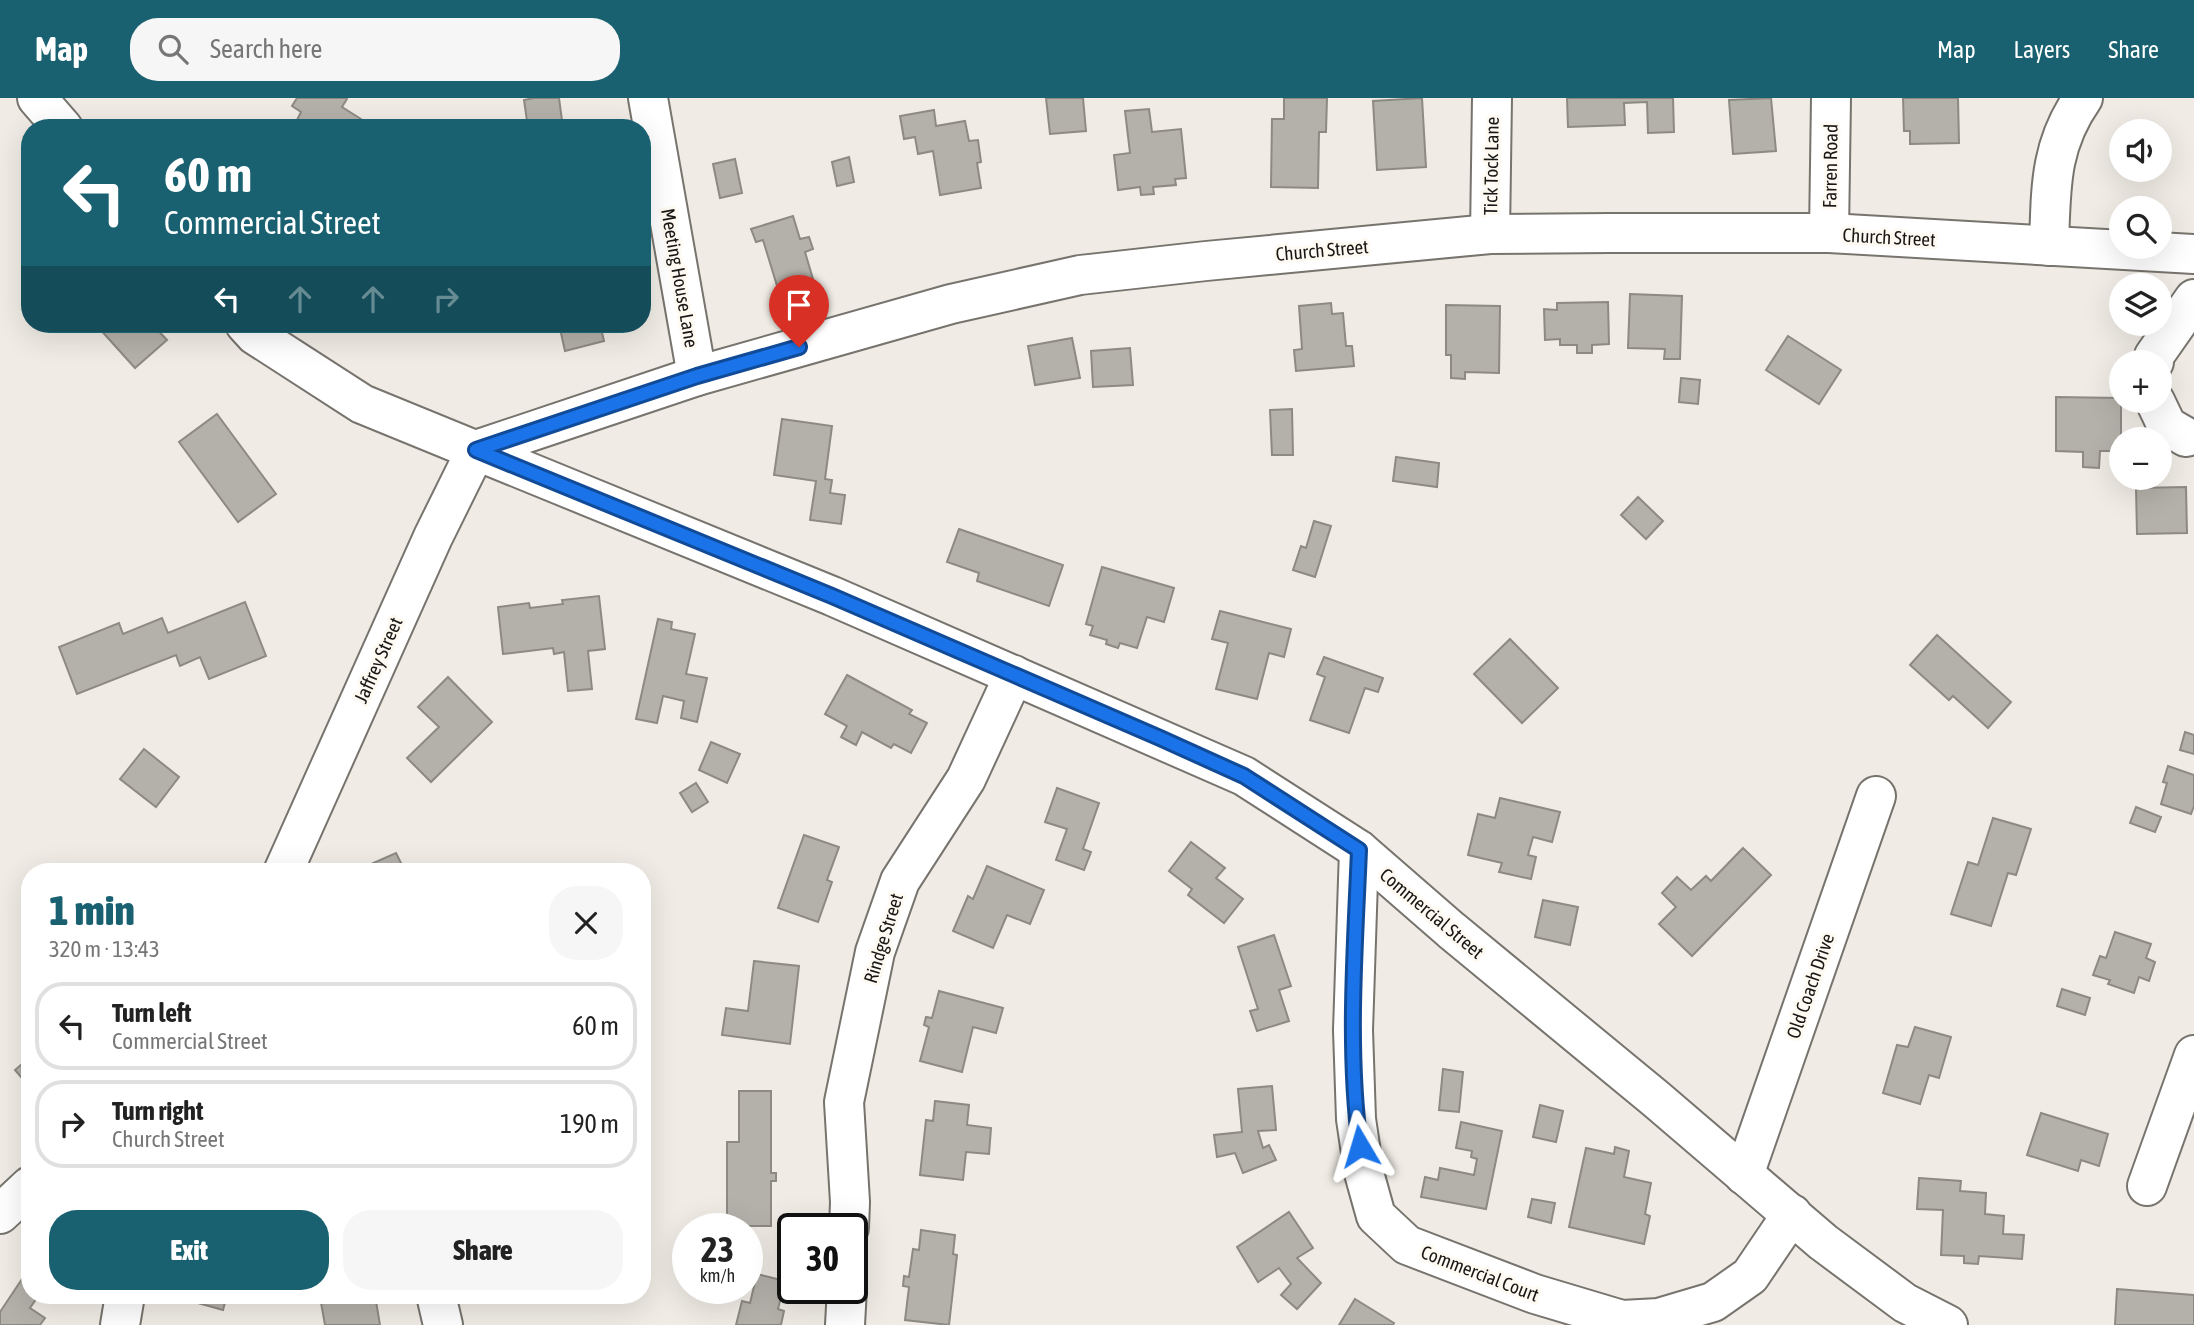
<!DOCTYPE html>
<meta charset="utf-8">
<style>
:root{--surface:#fff;--page:#f6f6f6;--text:#222;--muted:#767676;--line:#e0e0e0;--accent:#196170}
body{margin:0;font-family:"Asap Condensed",sans-serif;background:var(--page);color:var(--text);height:100vh;display:flex;flex-direction:column;font-size:26px;white-space:nowrap}
*{box-sizing:border-box;margin:0}
p{font-size:23px;color:var(--muted)}
.icon{flex:none;width:38px;height:38px;fill:none;stroke:currentColor;stroke-width:2;stroke-linecap:round;stroke-linejoin:round}
.map{position:relative;flex:1;overflow:hidden}
.drawer{position:absolute;left:21px;top:765px;width:630px;height:441px;display:flex;flex-direction:column;background:var(--surface);border-radius:28px;box-shadow:0 7px 28px #0002}
.drawer>*{flex:none}
.hud{position:absolute;left:21px;top:21px;width:630px;height:214px;border-radius:28px;box-shadow:0 7px 28px #0002;background:#196170;color:#fff;overflow:hidden}
.controls{position:absolute;left:2109px;top:21px;display:grid;gap:14px}
.controls a{display:grid;place-items:center;width:63px;height:63px;border-radius:50%;background:var(--surface);box-shadow:0 7px 28px #0002;font-size:35px}
.speed{position:absolute;left:672px;top:1115px;display:flex;gap:14px;font-size:35px;font-weight:700;text-align:center}
.speed>*{display:grid;place-content:center;width:91px;height:91px;border-radius:50%;background:var(--surface);box-shadow:0 7px 28px #0002;line-height:1}
.speed small{font-size:18px;font-weight:400}
.speed .limit{border:4px solid #111;border-radius:10px;background:#fff;color:#111}
.pin{position:absolute;display:grid;place-items:center;width:60px;height:60px;color:#fff;margin:-72px -30px;border-radius:50% 50% 50% 0;rotate:-45deg;box-shadow:0 0 7px #0007}
.pin .icon{rotate:45deg}
.me{position:absolute;width:77px;margin:-38px;rotate:353deg;stroke-linejoin:round;filter:drop-shadow(0 0 5px #0008)}
.turn{display:flex;align-items:center;gap:24px;height:147px;padding:0 28px;font-size:32px}
.turn .icon{width:91px;height:91px;stroke-width:2.5}
.turn b{display:block;font-size:49px;line-height:60px}
.lanes{display:flex;align-items:center;height:66px;padding:0 28px;background:#0003;justify-content:center;gap:35px;direction:ltr}
.lanes .off{opacity:.35}
.round{display:grid;place-items:center;flex:none;width:74px;height:74px;border-radius:28px;background:var(--page)}
.summary{display:flex;align-items:center;justify-content:space-between;height:119px;padding:0 28px}
h1{font-size:42px;font-weight:800;line-height:52px;color:var(--accent)}
.primary-button{display:flex;gap:14px;margin-top:auto;padding:14px 28px}
.primary-button a{flex:1;height:80px;border-radius:28px;background:var(--accent);color:#fff;font-size:28px;font-weight:800;line-height:80px;text-align:center}
.primary-button a+a{background:var(--page);color:var(--text)}
ul{padding:0;list-style:none}
li{display:flex;align-items:center;gap:21px;height:88px;margin:0 14px 10px;padding:0 14px;border:4px solid var(--line);border-radius:28px}
li div{flex:1}
li b{display:block;font-size:26px}
li em{font-style:normal}
header{display:flex;align-items:center;gap:42px;box-sizing:border-box;height:98px;padding:0 35px;background:var(--accent);color:#fff}
header strong{font-size:33px}
nav{display:flex;gap:38px;margin-inline-start:auto;font-size:24px}
.search{width:490px;height:63px;background:var(--page);display:flex;align-items:center;gap:18px;box-sizing:border-box;padding:0 24px;border-radius:28px;color:var(--muted);font-size:26px}
.map>svg:first-child{display:block}
</style>
<header>
<strong>Map</strong>
<div class="search"><svg class="icon" aria-label="search" viewBox="0 0 24 24"><circle cx="10" cy="10" r="6"/><path d="M15 15l6 6"/></svg>Search here</div>
<nav><a>Map</a><a>Layers</a><a>Share</a></nav>
</header>
<div class="map">
<svg width="2194" height="1227" viewBox="0 0 2194 1227">
<rect width="100%" height="100%" fill="#f0ece5"/>
<g fill="#b4b1aa" stroke="#8d8a83" stroke-width="2">
<path d="M297 0H346L347 1 342 9 361 21 356 30H293L301 14 292 8Z"/>
<path d="M534 0H559L563 30H528L524 2Z"/>
<path d="M1046 0H1083L1086 33 1050 36Z"/>
<path d="M1284 0H1327L1326 34H1319L1318 90 1271 89 1272 21H1284Z"/>
<path d="M1422 0 1426 69 1377 72 1373 3Z"/>
<path d="M1567 0H1673L1674 34 1648 35 1647 4 1624 5 1625 27 1568 29Z"/>
<path d="M1771 0 1776 53 1733 56 1729 2Z"/>
<path d="M1903 0H1958L1959 45 1910 46V33H1904Z"/>
<path d="M1149 11 1152 34 1181 31 1186 80 1175 81 1176 87 1153 89 1154 96 1141 97 1140 89 1118 92 1114 57 1130 55 1125 13Z"/>
<path d="M934 12 936 28 965 23 969 43 978 42 981 64 977 65 981 90 940 97 933 53 918 56 915 39 904 41 900 18Z"/>
<path d="M849 59 854 84 837 88 832 64Z"/>
<path d="M735 61 742 95 720 100 713 66Z"/>
<path d="M793 118 800 141 809 139 813 151 805 154 813 181 778 191 763 142 756 144 751 131Z"/>
<path d="M1630 196 1682 198 1680 261H1664L1665 251 1628 250Z"/>
<path d="M1608 204 1609 246 1592 247V255H1577V247H1560V241L1545 242 1544 211 1557 212V205Z"/>
<path d="M1331 205 1332 216 1343 215 1346 248H1352L1354 268 1296 273 1294 252 1302 251 1299 208Z"/>
<path d="M1446 207 1500 208 1499 275 1465 274V281L1451 280V257H1446Z"/>
<path d="M101 226H152L167 242 135 270 98 229Z"/>
<path d="M559 226H600L604 243 565 253Z"/>
<path d="M1788 238 1841 272 1819 306 1766 272Z"/>
<path d="M1072 240 1080 280 1035 287 1028 248Z"/>
<path d="M1130 250 1133 287 1093 289 1091 253Z"/>
<path d="M1681 280 1700 282 1698 306 1679 304Z"/>
<path d="M2056 299 2121 300V353H2100L2099 370 2083 369V354L2056 353Z"/>
<path d="M1292 311 1293 357H1272L1270 312Z"/>
<path d="M217 316 276 396 238 424 179 344Z"/>
<path d="M782 321 832 328 825 381 832 382 830 395 845 397 841 426 810 422 816 383 774 377Z"/>
<path d="M1396 359 1439 365 1437 389 1393 383Z"/>
<path d="M2186 389 2187 435 2137 436 2136 390Z"/>
<path d="M1638 399 1663 423 1646 441 1621 417Z"/>
<path d="M1314 423 1331 428 1315 479 1293 472 1301 448 1306 450Z"/>
<path d="M959 431 1063 467 1049 508 977 483 979 475 947 464Z"/>
<path d="M1102 469 1174 490 1164 524 1147 519 1137 550 1120 545 1118 550 1106 546 1107 542 1090 537 1093 528 1086 526Z"/>
<path d="M599 498 605 551 588 553 592 591 568 593 564 554 554 556 553 550 503 556 498 509 529 505 530 510 563 506 562 502Z"/>
<path d="M245 504 266 558 209 581 200 559 180 568 176 557 77 596 59 549 119 525 123 536 162 520 168 535Z"/>
<path d="M1220 513 1291 531 1284 559 1269 555 1257 601 1216 591 1228 545 1212 541Z"/>
<path d="M658 521 672 524 671 531 695 536 686 576 707 580 697 624 681 620 684 603 663 598 657 625 636 621Z"/>
<path d="M1937 537 2011 604 1988 630 1953 598 1949 602 1910 567Z"/>
<path d="M1510 541 1558 590 1522 625 1474 576Z"/>
<path d="M1324 559 1383 580 1378 594 1365 590 1349 635 1310 622 1325 579 1317 576Z"/>
<path d="M847 577 912 612 909 616 927 625 911 655 894 646 891 650 862 634 856 647 841 639 847 628 825 616Z"/>
<path d="M448 579 492 624 431 684 407 660 439 629 418 609Z"/>
<path d="M2185 634 2194 637V656L2180 652Z"/>
<path d="M711 644 740 656 727 685 699 672Z"/>
<path d="M144 651 179 679 156 709 120 681Z"/>
<path d="M2168 668 2194 677V708L2191 716 2161 706 2167 685 2163 684Z"/>
<path d="M696 685 708 704 692 714 680 695Z"/>
<path d="M1057 690 1099 705 1083 751 1091 754 1084 772 1056 762 1067 731 1045 724Z"/>
<path d="M1500 700 1560 714 1552 744 1533 739 1528 757 1536 759 1531 781 1499 774 1502 765 1468 757 1478 716 1495 720Z"/>
<path d="M2136 709 2161 719 2155 734 2130 725Z"/>
<path d="M1993 720 2031 731 2016 777 2008 775 1991 828 1951 816 1968 764 1978 767Z"/>
<path d="M804 737 839 749 827 782 832 784 818 824 778 810Z"/>
<path d="M1191 744 1225 770 1216 780 1243 801 1224 825 1188 797 1192 791 1169 773Z"/>
<path d="M1743 750 1771 777 1692 858 1659 826 1676 809 1662 795 1677 779 1691 792 1706 778 1711 783Z"/>
<path d="M396 755 403 769 393 774H353Z"/>
<path d="M987 768 1044 792 1030 826 1007 817 993 850 953 833 968 798 973 801Z"/>
<path d="M1543 802 1578 809 1570 847 1535 839Z"/>
<path d="M2115 834 2151 846 2146 860 2155 864 2149 883 2139 879 2134 895 2108 886 2110 882 2093 877 2100 858 2106 860Z"/>
<path d="M1274 837 1291 888 1279 892 1289 923 1257 933 1250 913 1258 911 1238 849Z"/>
<path d="M754 863 799 868 790 946 722 937 726 910 748 913Z"/>
<path d="M2062 891 2090 900 2085 917 2057 908Z"/>
<path d="M939 893 1003 910 996 935 973 929 962 974 920 963 929 929 924 927 926 919 932 920Z"/>
<path d="M1915 929 1951 939 1939 980 1929 977 1920 1006 1883 995 1897 947 1908 949Z"/>
<path d="M30 959V985L28 987 15 972Z"/>
<path d="M1443 971 1463 974 1459 1014 1439 1012Z"/>
<path d="M1272 988 1276 1032 1258 1033 1263 1050 1269 1047 1276 1062 1243 1075 1235 1055 1217 1059 1214 1037 1242 1034 1238 991Z"/>
<path d="M739 993H771V1075H776V1083H771V1128H727V1044H739Z"/>
<path d="M935 1003 969 1007 967 1027 991 1030 989 1056 966 1054 963 1082 920 1077 926 1022 933 1023Z"/>
<path d="M1540 1007 1563 1013 1556 1044 1533 1039Z"/>
<path d="M2041 1015 2108 1036 2099 1068 2081 1062 2078 1073 2027 1057Z"/>
<path d="M1461 1024 1502 1033 1486 1111 1421 1099 1425 1079 1438 1082 1440 1070 1474 1077 1477 1061 1471 1059 1472 1053 1456 1050Z"/>
<path d="M1615 1049 1629 1053 1624 1079 1651 1085 1645 1116 1650 1118 1644 1146 1569 1129 1586 1050 1614 1056Z"/>
<path d="M1919 1080 1961 1083 1960 1093 1986 1095 1985 1116 2004 1118 2003 1136 2024 1137 2022 1161 1979 1158 1978 1166 1964 1165V1158L1941 1157 1943 1112 1917 1111Z"/>
<path d="M1532 1101 1555 1105 1551 1125 1528 1119Z"/>
<path d="M1289 1114 1313 1150 1297 1160 1321 1185 1297 1211 1281 1197 1291 1186 1279 1170 1258 1184 1237 1149Z"/>
<path d="M921 1132 955 1137 953 1156 957 1157 949 1227 905 1222 909 1189 903 1188 904 1178 909 1179 913 1151 919 1152Z"/>
<path d="M28 1172 30 1197H39L30 1210 45 1220 40 1227H0V1214Z"/>
<path d="M757 1176 785 1183 778 1211 784 1213 781 1227H736L742 1203 750 1205Z"/>
<path d="M2117 1191 2194 1197V1227H2115Z"/>
<path d="M181 1197H227L223 1212 180 1200Z"/>
<path d="M332 1197H375L380 1227H325L320 1199Z"/>
<path d="M1355 1201 1394 1225 1393 1227H1339Z"/>
</g>
<g fill="none" stroke-linecap="round" stroke-linejoin="round">
<defs>
<g id="minor">
<path d="M648 0 697 278"/>
<path d="M1829 135 1831 0"/>
<path d="M1490 136 1492 0"/>
<path d="M2049 148C2051 92 2049 48 2083 0"/>
<path d="M2154 264V258L2194 201"/>
<path d="M2155 303 2167 328 2186 339"/>
<path d="M1359 752 1353 932 1356 1021 1364 1075 1376 1118 1407 1147 1535 1196 1622 1222 1659 1220 1713 1204 1750 1178 1792 1116"/>
<path d="M283 774 433 439 476 352 697 278 951 206 1080 177 1206 163 1490 136 1610 135H1829L2194 156"/>
<path d="M1744 1077 1876 698"/>
<path d="M2147 1088 2194 957"/>
<path d="M0 1116 30 1088"/>
<path d="M849 1130 850 1104 844 1004 875 854 900 783 966 681 1014 577"/>
<path d="M436 1197 443 1227"/>
<path d="M120 1227 125 1197"/>
<path d="M845 1227 847 1190"/>
</g>
<g id="major">
<path d="M37 0 63 30"/>
<path d="M245 226 255 237 362 306 832 498 1244 678 1359 752 1451 832 1656 1001 1823 1144 1905 1205 1948 1227"/>
</g>
</defs>
<use href="#minor" stroke="#77736d" stroke-width="42"/>
<use href="#major" stroke="#77736d" stroke-width="42"/>
<use href="#minor" stroke="#fff" stroke-width="38"/>
<use href="#major" stroke="#fff" stroke-width="38"/>
</g>
<g fill="none" stroke-linecap="round" stroke-linejoin="round">
<defs>
<path id="route" d="M799 249 697 278 476 352 832 498 1160 640 1244 678 1359 752C1355 850 1347 951 1360 1048"/>
</defs>
<use href="#route" stroke="#114b97" stroke-width="18"/>
<use href="#route" stroke="#1a73e8" stroke-width="12"/>
</g>
<g text-anchor="middle" dominant-baseline="central" stroke-width="6" stroke-linejoin="round" paint-order="stroke">
<g font-size="19" fill="#181715" stroke="#fefaf2">
<text transform="translate(1491 68) rotate(-89)">Tick Tock Lane</text>
<text transform="translate(1830 68) rotate(-89)">Farren Road</text>
<text transform="translate(1889 139) rotate(3)">Church Street</text>
<text transform="translate(1322 152) rotate(-5)">Church Street</text>
<text transform="translate(680 180) rotate(80)">Meeting House Lane</text>
<text transform="translate(378 562) rotate(-66)">Jaffrey Street</text>
<text transform="translate(1432 815) rotate(40)">Commercial Street</text>
<text transform="translate(883 840) rotate(-73)">Rindge Street</text>
<text transform="translate(1810 888) rotate(-71)">Old Coach Drive</text>
<text transform="translate(1480 1175) rotate(21)">Commercial Court</text>
</g>
</g>
</svg>
<div class="controls">
<a><svg class="icon" aria-label="sound" viewBox="0 0 24 24"><path d="M4 9h4l5-4v14l-5-4H4zM17 9q2 3 0 6"/></svg></a>
<a><svg class="icon" aria-label="search" viewBox="0 0 24 24"><circle cx="10" cy="10" r="6"/><path d="M15 15l6 6"/></svg></a>
<a><svg class="icon" aria-label="layers" viewBox="0 0 24 24"><path d="M12 4l9 5-9 5-9-5zM3 14l9 5 9-5"/></svg></a>
<a>+</a>
<a>−</a>
</div>
<div class="speed"><div>23<small>km/h</small></div><div class="limit">30</div></div>
<div class="pin" style="left:799px;top:249px;background:#d93025"><svg class="icon" aria-label="arrive" viewBox="0 0 24 24"><path d="M6 21V4h12l-3 4 3 4H6"/></svg></div>
<svg class="me" style="left:1360px;top:1048px" viewBox="-20 -20 40 40"><path d="M0-17L14 15 0 8-14 15z" fill="#1a73e8" stroke="#fff" stroke-width="4"/></svg>
<div class="hud">
<div class="turn"><svg class="icon" aria-label="left" viewBox="0 0 24 24"><path d="M17 20v-9H6M10 6l-5 5 5 5"/></svg><div><b>60 m</b>Commercial Street</div></div>
<div class="lanes"><svg class="icon" aria-label="left" viewBox="0 0 24 24"><path d="M17 20v-9H6M10 6l-5 5 5 5"/></svg><svg class="icon off" aria-label="ahead" viewBox="0 0 24 24"><path d="M12 20V5M6 11l6-6 6 6"/></svg><svg class="icon off" aria-label="ahead" viewBox="0 0 24 24"><path d="M12 20V5M6 11l6-6 6 6"/></svg><svg class="icon off" aria-label="right" viewBox="0 0 24 24"><path d="M7 20v-9h11M14 6l5 5-5 5"/></svg></div>
</div>
<section class="drawer">
<div class="summary"><div><h1>1 min</h1><p>320 m · 13:43</p></div><a class="round"><svg class="icon" aria-label="close" viewBox="0 0 24 24"><path d="M6 6l12 12M18 6L6 18"/></svg></a></div>
<ul>
<li><svg class="icon" aria-label="left" viewBox="0 0 24 24"><path d="M17 20v-9H6M10 6l-5 5 5 5"/></svg><div><b>Turn left</b><p>Commercial Street</p></div><em>60 m</em></li>
<li><svg class="icon" aria-label="right" viewBox="0 0 24 24"><path d="M7 20v-9h11M14 6l5 5-5 5"/></svg><div><b>Turn right</b><p>Church Street</p></div><em>190 m</em></li>
</ul>
<div class="primary-button"><a>Exit</a><a>Share</a></div>
</section>
</div>
